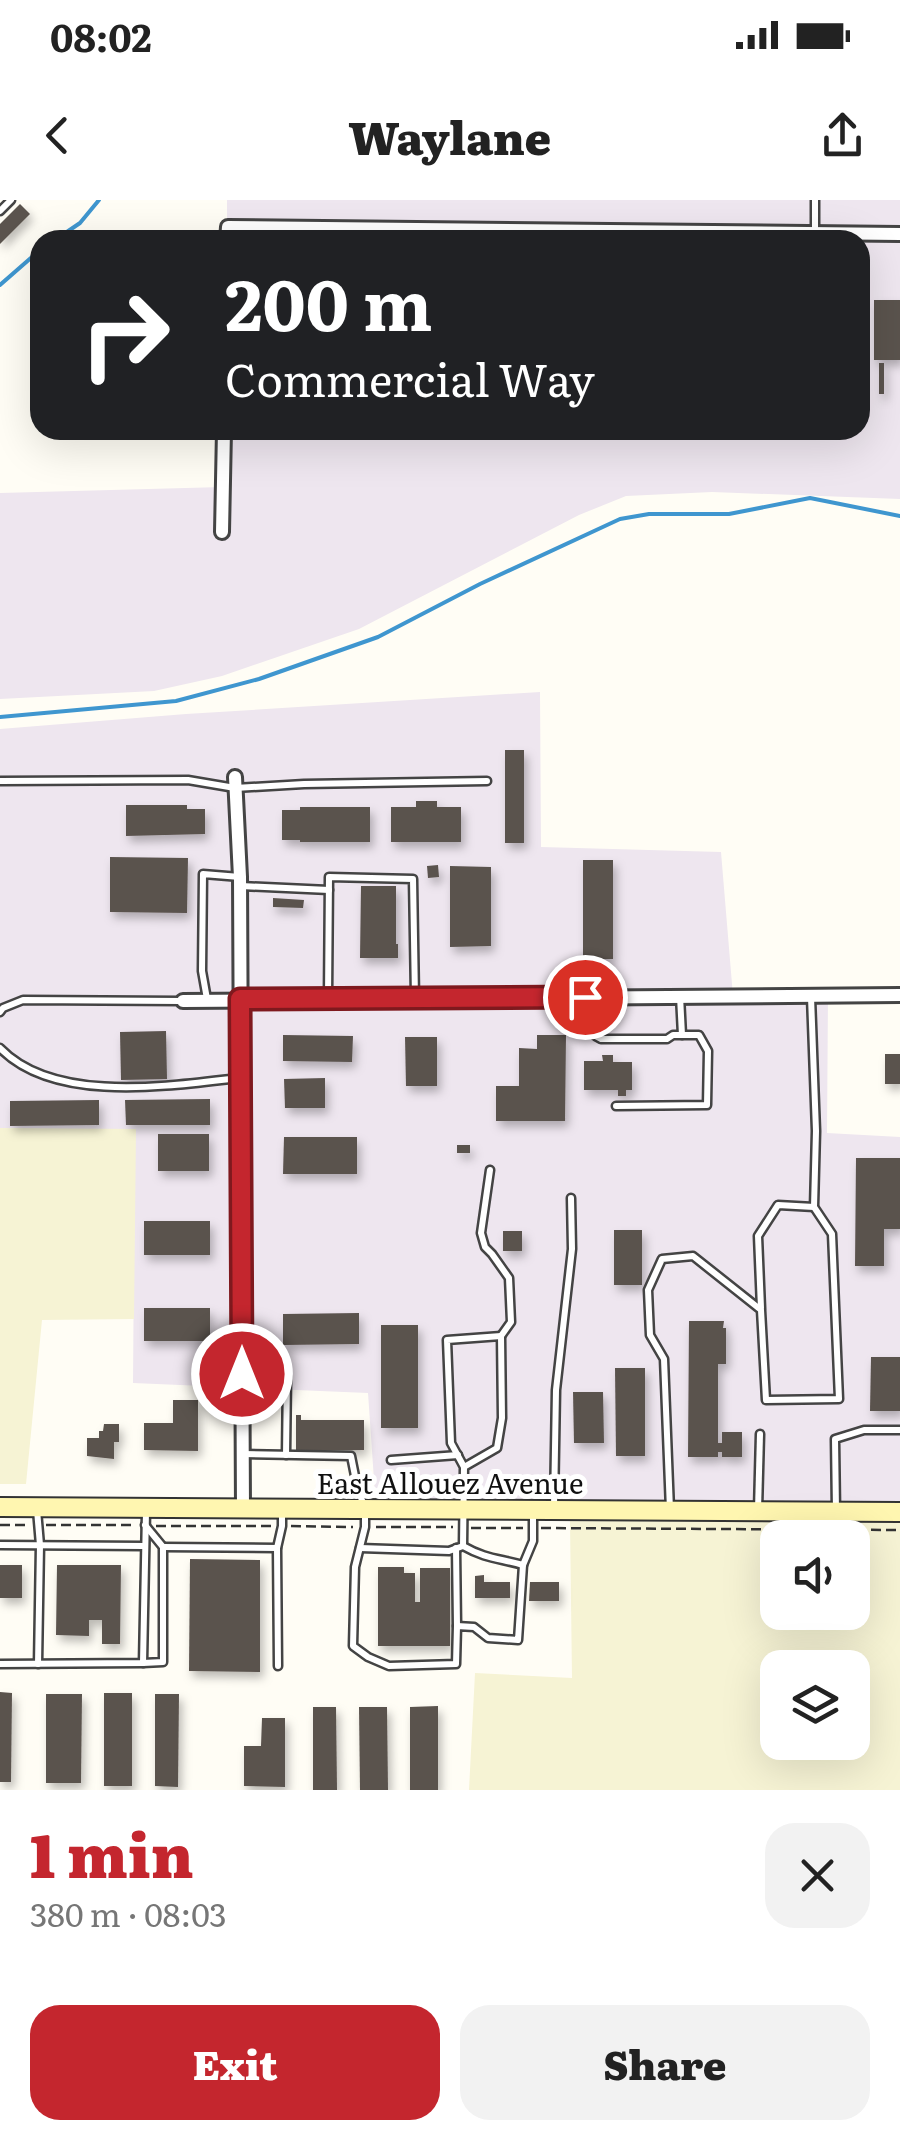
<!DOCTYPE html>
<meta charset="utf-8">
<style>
:root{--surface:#fff;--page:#f2f2f2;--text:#222;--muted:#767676;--accent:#c4262e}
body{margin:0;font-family:Literata,serif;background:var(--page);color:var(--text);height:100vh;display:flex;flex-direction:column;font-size:38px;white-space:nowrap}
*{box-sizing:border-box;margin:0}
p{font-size:32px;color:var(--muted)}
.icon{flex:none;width:55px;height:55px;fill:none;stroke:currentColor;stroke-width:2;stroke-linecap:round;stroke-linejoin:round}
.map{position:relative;height:1590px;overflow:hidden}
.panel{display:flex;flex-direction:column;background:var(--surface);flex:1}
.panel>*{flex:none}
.guide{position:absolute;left:30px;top:30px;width:840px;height:210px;border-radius:30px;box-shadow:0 10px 40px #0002;background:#202124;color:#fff;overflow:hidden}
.buttons{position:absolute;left:760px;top:1320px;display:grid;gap:20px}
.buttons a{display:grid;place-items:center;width:110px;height:110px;border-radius:20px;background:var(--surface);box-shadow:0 10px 40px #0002;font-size:50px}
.pin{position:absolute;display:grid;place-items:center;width:85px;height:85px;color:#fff;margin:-42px;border:5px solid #fff;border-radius:50%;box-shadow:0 2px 10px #0007}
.me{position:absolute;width:110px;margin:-55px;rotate:0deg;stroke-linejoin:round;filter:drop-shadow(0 0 8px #0008)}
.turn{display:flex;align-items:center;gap:35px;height:210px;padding:0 30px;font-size:45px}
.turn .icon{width:130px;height:130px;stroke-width:2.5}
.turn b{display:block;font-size:70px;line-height:85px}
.round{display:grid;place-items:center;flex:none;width:105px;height:105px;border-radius:30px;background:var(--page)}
.head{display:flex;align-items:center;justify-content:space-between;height:170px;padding:0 30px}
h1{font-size:60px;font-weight:800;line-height:75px;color:var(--accent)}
.primary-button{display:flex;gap:20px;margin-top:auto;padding:20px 30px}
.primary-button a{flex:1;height:115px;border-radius:30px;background:var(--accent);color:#fff;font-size:40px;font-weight:800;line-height:115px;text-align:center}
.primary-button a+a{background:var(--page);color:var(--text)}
.status{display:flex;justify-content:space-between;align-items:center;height:70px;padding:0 50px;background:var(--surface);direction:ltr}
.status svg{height:28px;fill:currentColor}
header{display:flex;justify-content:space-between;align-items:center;height:130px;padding:0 30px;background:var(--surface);font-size:45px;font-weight:800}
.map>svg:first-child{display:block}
</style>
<div class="status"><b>08:02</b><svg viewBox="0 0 49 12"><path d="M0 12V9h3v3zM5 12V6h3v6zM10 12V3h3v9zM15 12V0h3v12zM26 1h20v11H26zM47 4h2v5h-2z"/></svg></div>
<header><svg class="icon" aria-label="back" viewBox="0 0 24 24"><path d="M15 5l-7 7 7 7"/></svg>Waylane<svg class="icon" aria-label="share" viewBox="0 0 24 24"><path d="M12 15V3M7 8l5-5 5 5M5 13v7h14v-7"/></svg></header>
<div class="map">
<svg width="900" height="1590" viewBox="0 0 900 1590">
<defs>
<filter id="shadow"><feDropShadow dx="3.5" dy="6" stdDeviation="5" flood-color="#0004"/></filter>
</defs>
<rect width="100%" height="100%" fill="#fffdf5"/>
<g fill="#eee6ef">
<path d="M227 0H900V299L712 292 626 296 579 315 359 429 222 476 154 491 0 499V293L222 287 224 230H860V40H227Z"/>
<path d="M540 492 541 647 721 652 733 796H828L827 933 900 937V1312L376 1309 368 1193 133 1183 135 930 0 928V529L186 514Z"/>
</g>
<g fill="#f6f3d4" fill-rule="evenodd">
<path d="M0 928 136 929 134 1119 42 1120 26 1284H0Z"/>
<path d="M570 1321 900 1322V1590H469L475 1473 572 1478ZM778 1338H852V1412H778ZM778 1468H852V1542H778Z"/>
</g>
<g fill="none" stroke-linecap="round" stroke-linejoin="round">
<g stroke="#3f96cf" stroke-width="4">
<path d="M55 40 80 23 99 0"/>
<path d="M0 85 40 50"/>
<path d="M0 517 176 501 259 479 378 437 480 384 620 319 649 314H729L810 298 900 316"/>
</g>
</g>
<g fill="#5a524d" filter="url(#shadow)">
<path d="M20 4 30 14 0 44V24Z"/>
<rect x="874" y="100" width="26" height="60"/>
<rect x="879" y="163" width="5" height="31"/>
<rect x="505" y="550" width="19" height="93"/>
<path d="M416 601H437V607H461V642H391V607H416Z"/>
<path d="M126 605H187V609H205V634L126 636Z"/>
<path d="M300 607H370V642H300V640H282V610H300Z"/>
<path d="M110 657 188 658 187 713 110 712Z"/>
<rect x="583" y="660" width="30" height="99"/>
<path d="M438 665 439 677 428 678 427 666Z"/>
<path d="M450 666 491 667V746L450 747Z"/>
<path d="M361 686H396V744H398V758H360Z"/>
<path d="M273 698 304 700 303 708 273 707Z"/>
<path d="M166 831 167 879 121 880 120 832Z"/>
<path d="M283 835 353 836 352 862 283 861Z"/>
<path d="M537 835H566L565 921H496V886H519V848L537 849Z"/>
<path d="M405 837H437V886H406Z"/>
<rect x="885" y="854" width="15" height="30"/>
<path d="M602 855H613V862H632V890H626V896H618V890H584V861H603Z"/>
<path d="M325 878V908H285L284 879Z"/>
<path d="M210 899V925H126L125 900Z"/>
<path d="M99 900V925L10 926V901Z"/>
<rect x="158" y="934" width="51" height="37"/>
<path d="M284 937H357V974H283Z"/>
<rect x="457" y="945" width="13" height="8"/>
<path d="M856 958H900V1029H884V1066H855Z"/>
<rect x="144" y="1021" width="66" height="34"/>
<rect x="614" y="1030" width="28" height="55"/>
<rect x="503" y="1031" width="19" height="20"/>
<rect x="144" y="1108" width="66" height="33"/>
<path d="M359 1113V1144L283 1145V1114Z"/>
<path d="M689 1121H724L723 1128H726V1164H718V1243H722V1232H742V1257H722V1252H718V1257H688Z"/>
<rect x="381" y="1125" width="37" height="103"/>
<path d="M871 1157H900V1211H870Z"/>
<path d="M615 1168H645V1256H616Z"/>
<path d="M573 1192H603L604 1243H574Z"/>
<path d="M173 1200H198V1251L144 1250V1223H173Z"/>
<path d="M296 1215H301V1220H364V1250L296 1251Z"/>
<path d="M104 1224H119V1242H114V1259L87 1256V1238H99V1231H103Z"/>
<path d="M190 1359 260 1360V1472L189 1471Z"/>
<rect x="0" y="1365" width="22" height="33"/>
<path d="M57 1365H121L120 1444H102V1420H89V1436L56 1435Z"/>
<path d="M378 1367H404V1373H415V1402H420V1368H450V1446H378Z"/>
<path d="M484 1375V1382H510V1398H475V1376Z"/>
<path d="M530 1382H559V1401H529Z"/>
<path d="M0 1492 12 1493 11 1582H0Z"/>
<rect x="104" y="1493" width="28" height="93"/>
<path d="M46 1494H82L81 1583H46Z"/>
<path d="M155 1494H179L178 1587 155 1586Z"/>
<path d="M438 1506V1590H410V1507Z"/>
<path d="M313 1507H336L337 1590H313Z"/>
<path d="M359 1507H387L388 1590H360Z"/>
<path d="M262 1518H285V1587L244 1586V1546H261Z"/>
</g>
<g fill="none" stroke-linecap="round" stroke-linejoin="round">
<defs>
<g id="lane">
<path d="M0 11 11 0"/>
<path d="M815 33V0"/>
<path d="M0 581 188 580 235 588 304 584 487 581"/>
<path d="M241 686 329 690"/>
<path d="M680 796 682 835"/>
<path d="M328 797 329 677 413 679 415 798"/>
<path d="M585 798C586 816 583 831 601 839H667L673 835H699L708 851 707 905 616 906"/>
<path d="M207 799 202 771 203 674 240 677"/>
<path d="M0 812 3 808 23 800 182 801"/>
<path d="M0 848C54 904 168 886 238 878"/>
<path d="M490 970 481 1033 485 1047 492 1054 509 1078 511 1122 501 1136"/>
<path d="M761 1108 758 1036 778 1005 814 1007"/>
<path d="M244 1174 287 1176 286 1255"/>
<path d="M243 1254 351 1256 357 1286 365 1309V1327L355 1367 353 1446 368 1457 389 1466 456 1464 457 1426 474 1427 488 1438 518 1440 523 1365 533 1341V1311"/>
<path d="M391 1260 458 1255"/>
<path d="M554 1306 556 1190 572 1049 571 998"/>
<path d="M37 1310 40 1345 38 1464"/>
<path d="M670 1310 664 1159 650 1135 648 1090 662 1059 693 1056 761 1110 766 1200 839 1199 832 1034 814 1007 816 931 811 797"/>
<path d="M758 1310 760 1234"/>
<path d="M836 1311 835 1239 864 1230H900"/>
<path d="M0 1345 144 1346"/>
<path d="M463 1346C486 1359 498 1358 523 1365"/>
<path d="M163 1347 277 1348"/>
<path d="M360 1348 449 1351 463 1346 464 1267 497 1248 502 1218 501 1136 447 1140 451 1243 464 1267"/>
<path d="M456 1348 457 1426"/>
<path d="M143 1463 163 1462V1347L145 1325"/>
<path d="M0 1464 143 1463 146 1312"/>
<path d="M278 1466 277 1348 282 1326V1310"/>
</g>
<g id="street">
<path d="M227 40 228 27 900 34"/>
<path d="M222 332 224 230"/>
<path d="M235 577 240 677 243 1309"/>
<path d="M183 801 900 795"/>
</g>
<path id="secondary" d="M0 1307 900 1312"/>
</defs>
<use href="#lane" stroke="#444" stroke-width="11"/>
<use href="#street" stroke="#444" stroke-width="18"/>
<use href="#secondary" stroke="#333" stroke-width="22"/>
<g stroke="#333" stroke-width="2.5" stroke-dasharray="10 5" stroke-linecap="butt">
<path d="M0 1325H28"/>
<path d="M46 1325H133"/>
<path d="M156 1326H273"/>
<path d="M291 1326 353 1327"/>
<path d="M376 1327H453"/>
<path d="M471 1328H523"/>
<path d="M541 1328 900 1330"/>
</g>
<use href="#lane" stroke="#fff" stroke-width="6"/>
<use href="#street" stroke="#fff" stroke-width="12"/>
<use href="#secondary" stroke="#fff6b0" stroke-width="18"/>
</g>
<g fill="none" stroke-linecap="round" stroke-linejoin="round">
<defs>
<path id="route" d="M242 1174 240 799 585 797"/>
</defs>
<use href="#route" stroke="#7f191e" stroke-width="25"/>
<use href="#route" stroke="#c4262e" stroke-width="18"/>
</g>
<g text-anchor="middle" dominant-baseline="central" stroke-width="10" stroke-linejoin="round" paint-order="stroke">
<g font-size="28" fill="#111" stroke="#fff">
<text x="450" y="1282">East Allouez Avenue</text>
</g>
</g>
</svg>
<div class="buttons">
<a><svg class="icon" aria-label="sound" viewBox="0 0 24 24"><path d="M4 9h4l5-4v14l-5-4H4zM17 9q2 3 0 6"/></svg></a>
<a><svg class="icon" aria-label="layers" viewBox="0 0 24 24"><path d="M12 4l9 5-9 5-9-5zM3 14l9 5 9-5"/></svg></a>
</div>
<div class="pin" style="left:585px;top:797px;background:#d93025"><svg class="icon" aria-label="arrive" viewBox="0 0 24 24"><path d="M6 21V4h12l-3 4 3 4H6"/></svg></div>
<svg class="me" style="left:242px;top:1174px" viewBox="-20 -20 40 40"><circle r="17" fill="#c4262e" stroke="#fff" stroke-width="3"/><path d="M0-11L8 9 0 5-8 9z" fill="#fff"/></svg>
<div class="guide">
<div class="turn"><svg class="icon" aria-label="right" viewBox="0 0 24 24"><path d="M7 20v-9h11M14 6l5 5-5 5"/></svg><div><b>200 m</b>Commercial Way</div></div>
</div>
</div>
<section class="panel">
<div class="head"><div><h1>1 min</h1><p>380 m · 08:03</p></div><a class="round"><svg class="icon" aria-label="close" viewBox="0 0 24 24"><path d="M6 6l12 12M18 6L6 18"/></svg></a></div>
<div class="primary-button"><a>Exit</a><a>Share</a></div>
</section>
